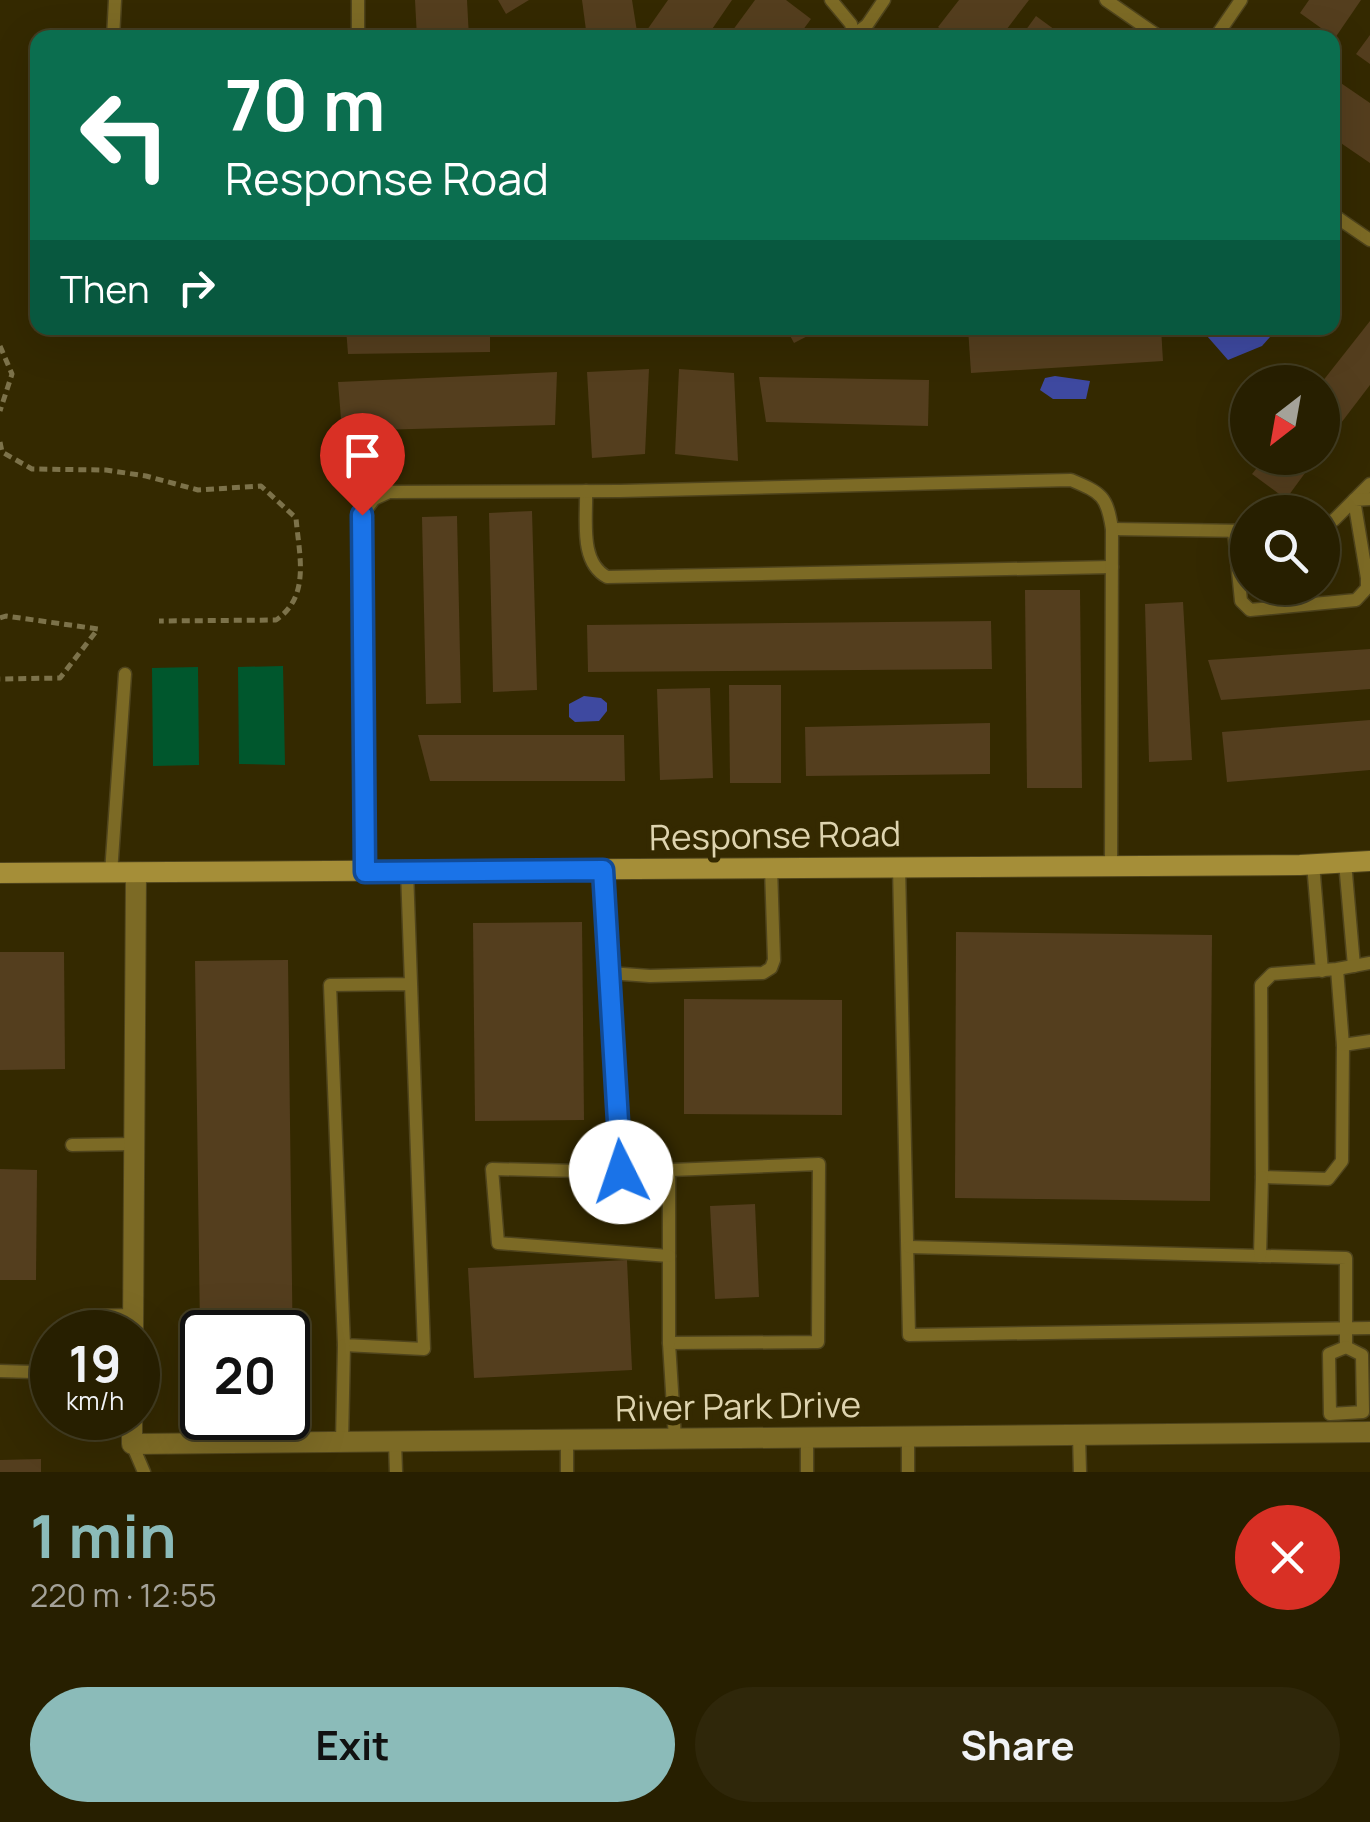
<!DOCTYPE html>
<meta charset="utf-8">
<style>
:root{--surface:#271f00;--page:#2f270a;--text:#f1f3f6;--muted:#a4a299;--line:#433d22;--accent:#8bbbb9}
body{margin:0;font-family:Manrope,sans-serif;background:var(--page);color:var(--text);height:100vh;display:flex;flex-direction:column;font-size:38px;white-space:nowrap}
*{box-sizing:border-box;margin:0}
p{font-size:32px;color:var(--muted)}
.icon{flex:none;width:55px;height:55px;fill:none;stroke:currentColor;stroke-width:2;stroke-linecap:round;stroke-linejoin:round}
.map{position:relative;height:1472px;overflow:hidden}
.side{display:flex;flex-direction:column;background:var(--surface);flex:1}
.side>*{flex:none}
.hud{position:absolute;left:30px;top:30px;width:1310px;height:305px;border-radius:20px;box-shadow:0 10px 40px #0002,0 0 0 2px var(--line);background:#0b6e4f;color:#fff;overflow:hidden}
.needle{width:65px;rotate:211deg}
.fabs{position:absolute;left:1230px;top:365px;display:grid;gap:20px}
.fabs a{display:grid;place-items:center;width:110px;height:110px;border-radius:50%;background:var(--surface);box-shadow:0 10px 40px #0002,0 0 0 2px var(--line);font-size:50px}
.speed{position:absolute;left:30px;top:1310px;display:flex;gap:20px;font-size:50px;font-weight:700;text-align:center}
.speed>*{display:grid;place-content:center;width:130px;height:130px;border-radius:50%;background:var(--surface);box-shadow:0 10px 40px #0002,0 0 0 2px var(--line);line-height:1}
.speed small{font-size:25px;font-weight:400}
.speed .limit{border:5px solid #111;border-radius:15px;background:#fff;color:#111}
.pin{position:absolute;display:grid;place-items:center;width:85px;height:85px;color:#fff;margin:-102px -42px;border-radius:50% 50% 50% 0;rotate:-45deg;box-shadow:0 0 10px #0007}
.pin .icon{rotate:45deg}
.me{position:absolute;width:110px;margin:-55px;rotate:356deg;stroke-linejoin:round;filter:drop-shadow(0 0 8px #0008)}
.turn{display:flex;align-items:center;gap:35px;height:210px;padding:0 30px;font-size:45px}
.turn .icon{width:130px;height:130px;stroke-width:2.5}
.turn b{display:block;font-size:70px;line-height:85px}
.then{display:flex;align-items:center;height:95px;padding:0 30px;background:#0003;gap:20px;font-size:38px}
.round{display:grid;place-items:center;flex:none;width:105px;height:105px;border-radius:52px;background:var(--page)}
.summary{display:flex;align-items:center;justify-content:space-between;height:170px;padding:0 30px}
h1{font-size:60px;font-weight:700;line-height:75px;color:var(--accent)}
.action{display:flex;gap:20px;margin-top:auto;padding:20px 30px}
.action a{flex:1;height:115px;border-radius:60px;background:var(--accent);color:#111;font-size:40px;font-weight:700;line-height:115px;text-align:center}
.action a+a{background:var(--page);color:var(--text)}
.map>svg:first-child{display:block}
</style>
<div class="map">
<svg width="1370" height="1472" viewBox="0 0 1370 1472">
<rect width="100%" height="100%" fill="#342900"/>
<g fill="#00572d">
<path d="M283 666 285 765 239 764 238 667Z"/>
<path d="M198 667 199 765 153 766 152 668Z"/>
</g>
<g fill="#3e49a0">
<path d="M1200 328H1278L1262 346 1228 360Z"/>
<path d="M1055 376 1090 381 1086 399H1053L1040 390 1045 378Z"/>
<path d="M584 696 601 698 607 703V711L599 721 575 722 569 717V704Z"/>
</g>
<g fill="#543e1e">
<path d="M415 0H467L469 38H417Z"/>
<path d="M498 0H529L506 14Z"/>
<path d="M582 0H632L638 38H587Z"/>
<path d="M668 0H732L706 38H658L647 30Z"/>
<path d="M755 0H786L811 19 797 38H727Z"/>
<path d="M959 0H1029L1000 38H951L938 27Z"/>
<path d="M1309 0H1361L1335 38 1300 13Z"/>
<path d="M1036 16 1066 38H1020Z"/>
<path d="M1370 35V64L1356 54Z"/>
<path d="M1332 77 1370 103V163L1332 137Z"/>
<path d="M1370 321V385L1322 448V382Z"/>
<path d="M346 328H490V352L348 354Z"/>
<path d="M786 328H823L794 343Z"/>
<path d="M968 328H1161L1163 361 971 373Z"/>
<path d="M649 369 645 454 592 458 587 372Z"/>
<path d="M679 369 734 373 738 461 675 454Z"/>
<path d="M557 372 555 425 342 431 338 382Z"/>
<path d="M759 377 929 380 928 426 766 422Z"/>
<path d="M1265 458H1316L1286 499 1252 474Z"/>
<path d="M532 511 537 690 493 692 489 513Z"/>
<path d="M457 516 461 703 426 704 422 517Z"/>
<path d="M1025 590H1080L1082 788H1027Z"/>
<path d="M1183 602 1192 760 1149 762 1145 604Z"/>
<path d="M991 621 992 669 588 672 587 625Z"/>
<path d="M1370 649V689L1221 700 1208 660Z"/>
<path d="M729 685H781V783H730Z"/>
<path d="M710 688 713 778 660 780 657 689Z"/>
<path d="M1370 720V770L1227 782 1222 732Z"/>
<path d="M990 723V774L806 776 805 727Z"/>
<path d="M418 735H624L625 781H430Z"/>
<path d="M582 922 584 1120 475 1121 473 923Z"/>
<path d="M956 932 1212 935 1210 1201 955 1198Z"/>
<path d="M0 952H64L65 1069 0 1070Z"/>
<path d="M288 960 293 1364H288V1332H200L195 961Z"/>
<path d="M684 999 842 1000V1115L684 1114Z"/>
<path d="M0 1169 37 1170 36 1280H0Z"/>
<path d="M755 1204 759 1297 715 1299 710 1206Z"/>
<path d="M627 1260 632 1370 474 1378 468 1268Z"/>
<path d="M41 1459V1472H0V1460Z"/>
</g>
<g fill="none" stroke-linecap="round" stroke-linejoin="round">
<defs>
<g id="lane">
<path d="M831 0 851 24 854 38"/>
<path d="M1106 0 1161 38"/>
<path d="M854 35 867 25 884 0"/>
<path d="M113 38 115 0"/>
<path d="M358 38V0"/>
<path d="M1215 38 1241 0"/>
<path d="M1332 214 1370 240"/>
<path d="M586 491C587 519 579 562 607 577L1112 567"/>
<path d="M1322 524 1334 520 1370 484"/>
<path d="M1112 529 1248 531"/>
<path d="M1234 531 1241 601 1250 610 1356 600 1367 588V578L1354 500 1370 499"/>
<path d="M1345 862 1354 966"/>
<path d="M1313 864 1322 971"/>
<path d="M899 866 909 1335 1370 1328"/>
<path d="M603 870 621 1172 819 1164 818 1342 669 1343 675 1439"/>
<path d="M407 871 424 1349 344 1345 330 985 411 984"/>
<path d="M365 872 362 515 374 499 389 492 620 491 1071 480C1102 493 1107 496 1112 529L1111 866"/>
<path d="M111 873 125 674"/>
<path d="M1337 969 1272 974 1261 985 1262 1177 1328 1179 1342 1161 1343 1045 1337 969 1370 963"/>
<path d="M609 973 650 976 763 973 771 968 774 960 771 868"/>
<path d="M1343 1045 1370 1041"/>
<path d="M72 1145 134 1144"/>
<path d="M669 1170V1343"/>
<path d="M621 1172 492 1169 498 1243 669 1256"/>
<path d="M909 1247 1346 1258V1347"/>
<path d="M1260 1256 1262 1177"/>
<path d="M70 1332 84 1316 133 1315"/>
<path d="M1346 1347 1362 1355 1363 1412 1330 1414 1329 1354Z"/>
<path d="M0 1371 33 1372 52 1352"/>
<path d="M1079 1435 1080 1472"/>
<path d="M342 1442 344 1345"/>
<path d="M395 1442 396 1472"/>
<path d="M132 1444 144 1472"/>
<path d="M567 1472V1440"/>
<path d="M807 1472V1438"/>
<path d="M908 1472V1437"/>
</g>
<g id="street">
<path d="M133 1332 136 873"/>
<path d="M132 1418V1444L1370 1432"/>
</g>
<path id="secondary" d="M0 873 1300 865 1370 861"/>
</defs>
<use href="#lane" stroke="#4f441c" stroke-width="15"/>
<use href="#street" stroke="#4f441c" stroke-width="22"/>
<use href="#secondary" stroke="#4f441c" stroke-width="22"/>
<g stroke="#7c724a" stroke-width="5" stroke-dasharray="8 5" stroke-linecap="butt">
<path d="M0 346 12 374 0 411"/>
<path d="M0 442 2 452 32 469 106 470 146 476 198 490 261 486 296 518C299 555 311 596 276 620L159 621"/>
<path d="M0 618 6 616 98 629 60 678 0 679"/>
</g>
<use href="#lane" stroke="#7c6a25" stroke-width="12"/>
<use href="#street" stroke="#7c6a25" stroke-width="20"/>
<use href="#secondary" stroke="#a58e38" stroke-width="20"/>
</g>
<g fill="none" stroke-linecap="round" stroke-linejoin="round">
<defs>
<path id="route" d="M362 515 365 872 603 870 621 1172"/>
</defs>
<use href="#route" stroke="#114b97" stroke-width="25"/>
<use href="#route" stroke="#1a73e8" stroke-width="18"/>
</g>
<g text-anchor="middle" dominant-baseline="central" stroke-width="10" stroke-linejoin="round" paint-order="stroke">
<g font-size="35" fill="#ded4af" stroke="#342900">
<text transform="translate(775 835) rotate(-1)">Response Road</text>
<text transform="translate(738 1406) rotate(-1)">River Park Drive</text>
</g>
</g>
</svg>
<div class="fabs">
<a><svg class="needle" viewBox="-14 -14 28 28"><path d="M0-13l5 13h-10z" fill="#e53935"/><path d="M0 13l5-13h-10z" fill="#a4a299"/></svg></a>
<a><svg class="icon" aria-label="search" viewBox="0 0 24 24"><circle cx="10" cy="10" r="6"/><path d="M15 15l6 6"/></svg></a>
</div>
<div class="speed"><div>19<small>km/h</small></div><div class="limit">20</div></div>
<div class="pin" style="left:362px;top:515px;background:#d93025"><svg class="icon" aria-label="arrive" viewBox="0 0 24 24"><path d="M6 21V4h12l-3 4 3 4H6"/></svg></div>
<svg class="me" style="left:621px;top:1172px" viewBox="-20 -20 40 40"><circle r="19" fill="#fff"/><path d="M0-13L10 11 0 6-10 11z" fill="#1a73e8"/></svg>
<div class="hud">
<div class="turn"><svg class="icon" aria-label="left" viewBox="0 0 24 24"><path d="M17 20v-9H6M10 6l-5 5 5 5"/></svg><div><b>70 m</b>Response Road</div></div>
<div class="then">Then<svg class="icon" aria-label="right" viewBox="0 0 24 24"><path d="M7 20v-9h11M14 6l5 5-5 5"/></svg></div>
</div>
</div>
<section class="side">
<div class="summary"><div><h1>1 min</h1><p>220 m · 12:55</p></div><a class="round" style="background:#d93025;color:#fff"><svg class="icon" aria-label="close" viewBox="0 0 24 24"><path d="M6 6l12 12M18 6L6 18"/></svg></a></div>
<div class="action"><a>Exit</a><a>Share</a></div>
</section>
